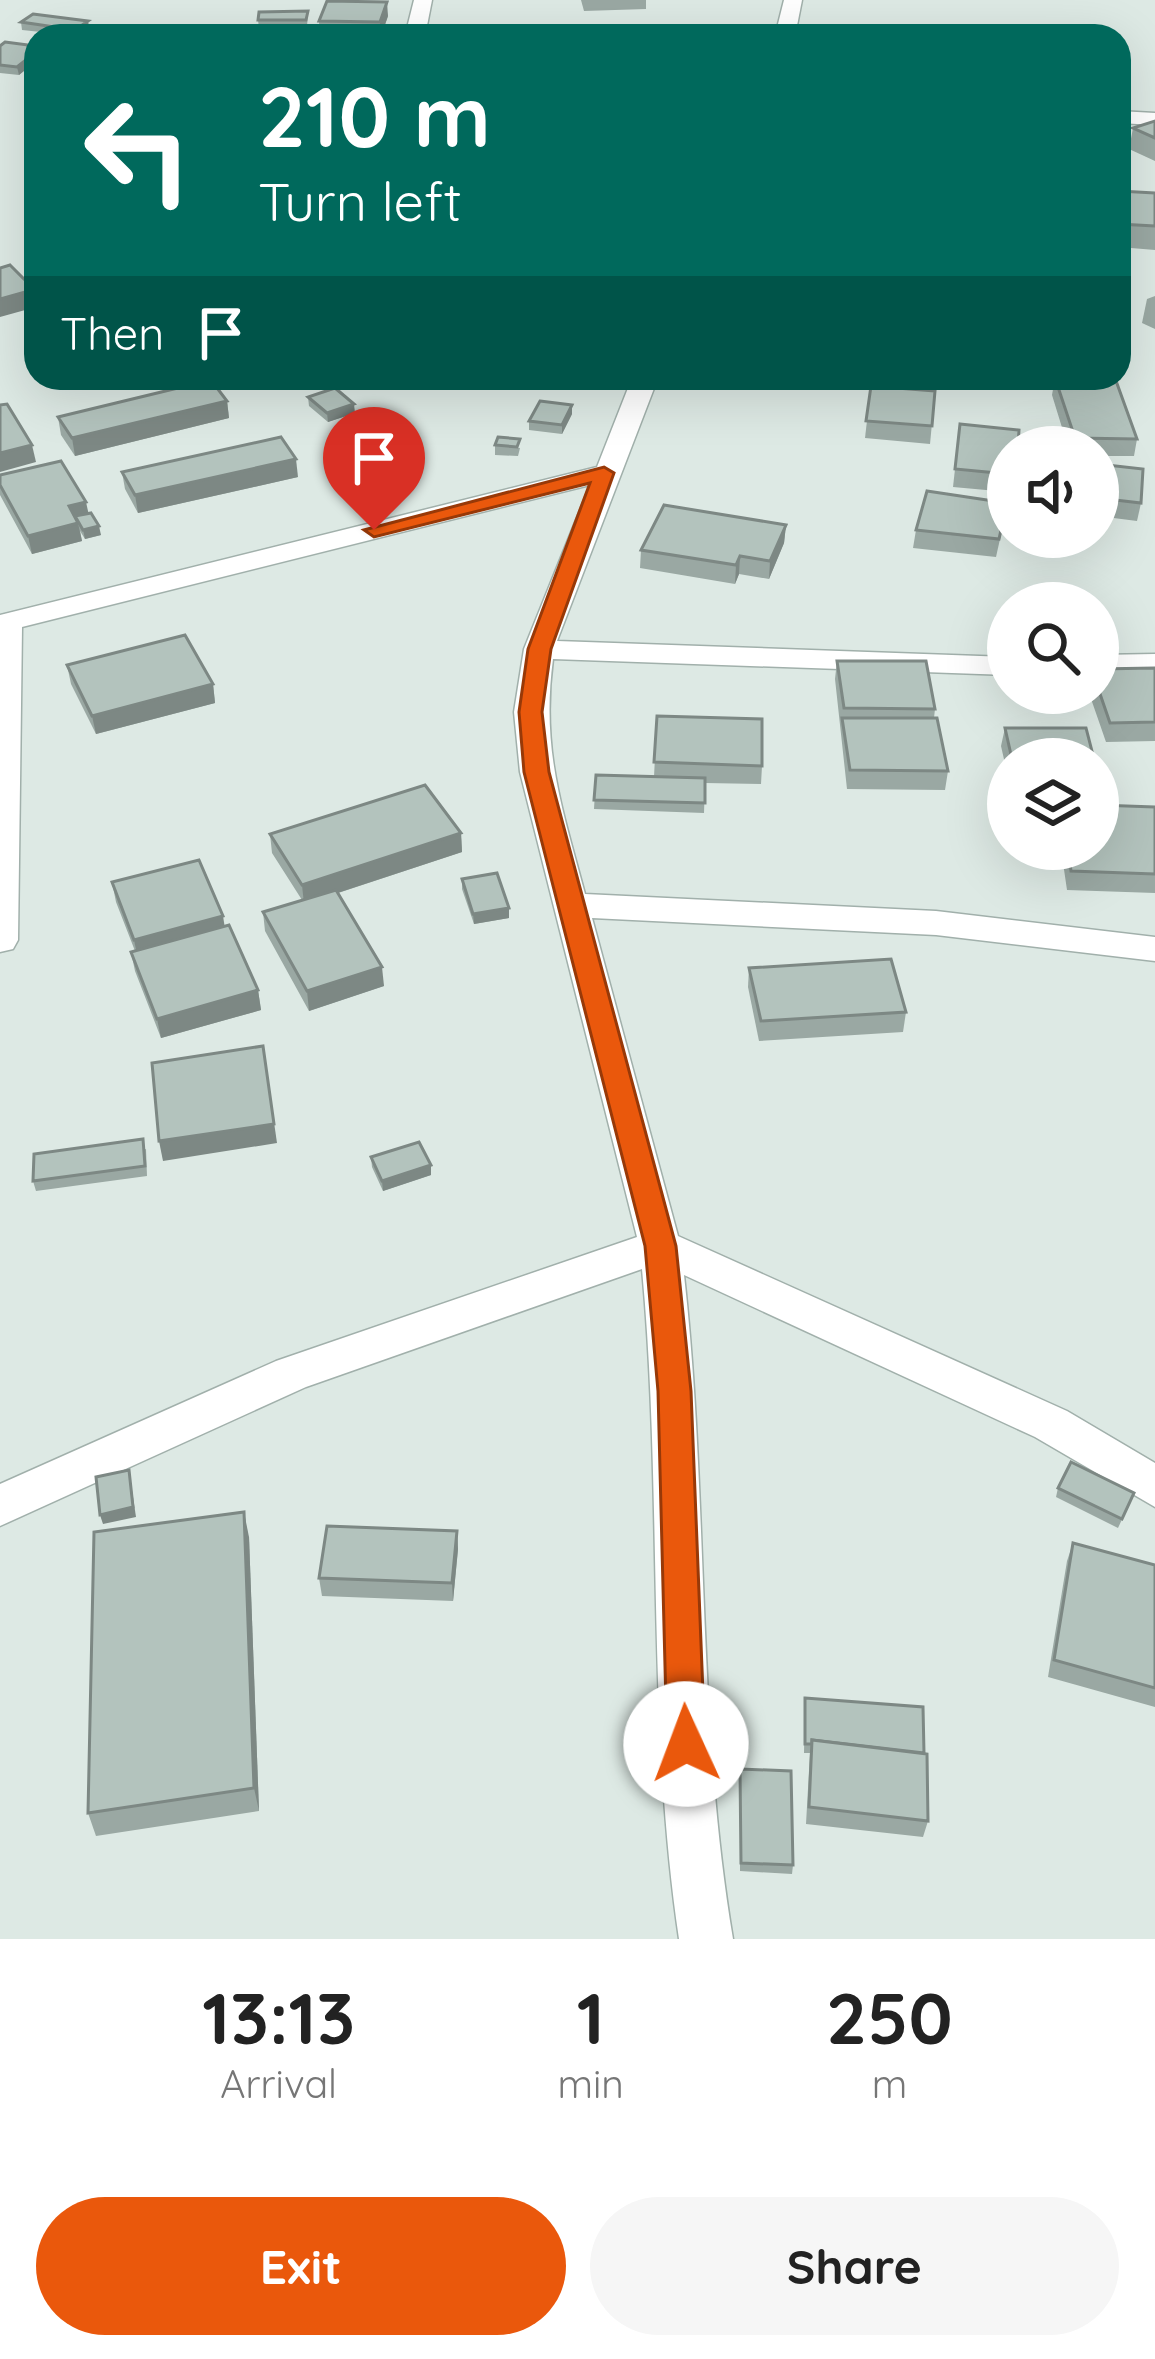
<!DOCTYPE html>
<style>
:root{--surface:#fff;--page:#f6f6f6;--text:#222;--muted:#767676;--accent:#ea580c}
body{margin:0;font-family:Quicksand,sans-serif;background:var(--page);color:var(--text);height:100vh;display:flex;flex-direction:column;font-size:45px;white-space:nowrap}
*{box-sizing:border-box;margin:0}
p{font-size:39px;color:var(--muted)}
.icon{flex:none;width:66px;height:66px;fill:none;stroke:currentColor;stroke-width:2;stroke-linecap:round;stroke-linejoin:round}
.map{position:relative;height:1939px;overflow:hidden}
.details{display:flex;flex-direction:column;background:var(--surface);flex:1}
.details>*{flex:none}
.banner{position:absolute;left:24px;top:24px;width:1107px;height:366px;border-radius:36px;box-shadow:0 12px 48px #0002;background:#00695c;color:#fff;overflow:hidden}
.fabs{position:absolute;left:987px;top:426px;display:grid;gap:24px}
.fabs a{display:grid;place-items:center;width:132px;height:132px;border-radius:50%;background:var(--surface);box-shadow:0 12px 48px #0002;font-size:60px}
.pin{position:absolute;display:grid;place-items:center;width:102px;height:102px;color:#fff;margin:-123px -51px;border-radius:50% 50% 50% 0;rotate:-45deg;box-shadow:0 0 12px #0007}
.pin .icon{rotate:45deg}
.me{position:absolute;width:132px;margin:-66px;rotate:358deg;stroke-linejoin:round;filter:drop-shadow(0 0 9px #0008)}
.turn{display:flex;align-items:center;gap:42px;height:252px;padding:0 36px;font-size:54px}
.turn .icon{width:156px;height:156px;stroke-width:2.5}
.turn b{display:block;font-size:84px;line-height:102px}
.then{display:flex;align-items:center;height:114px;padding:0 36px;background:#0003;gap:24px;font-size:45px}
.eta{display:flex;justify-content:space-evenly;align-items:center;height:204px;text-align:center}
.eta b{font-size:72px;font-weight:700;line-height:84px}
.button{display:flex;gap:24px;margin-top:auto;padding:24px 36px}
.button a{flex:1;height:138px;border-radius:72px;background:var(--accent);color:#fff;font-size:48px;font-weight:700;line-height:138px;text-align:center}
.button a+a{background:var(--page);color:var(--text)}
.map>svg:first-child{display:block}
</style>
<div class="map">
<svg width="1155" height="1939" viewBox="0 0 1155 1939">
<rect width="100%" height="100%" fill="#dde9e4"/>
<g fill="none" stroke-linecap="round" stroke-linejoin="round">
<defs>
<g id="minor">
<path d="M414 0H432L425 36H405Z"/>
<path d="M784 0H802L795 36H775Z"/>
<path d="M1119 111 1155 113V125L1119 123Z"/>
<path d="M632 378H658L557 641 1008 657V675L553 659C541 749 562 808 585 894L936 911 1155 937V961L936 935 592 918 678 1236 1067 1411 1155 1463V1507L1035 1437 684 1275C709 1496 696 1720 733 1939H679C646 1718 663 1492 642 1269L306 1387 0 1526V1484L276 1361 637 1237 520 772 514 712 524 649 590 485 22 627 18 940 13 949 0 952V615L597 467Z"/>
<path d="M1155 654V672L1098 673V655Z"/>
</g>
</defs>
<use href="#minor" stroke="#a1b0ab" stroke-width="3"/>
<use href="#minor" fill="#fff" fill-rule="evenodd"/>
</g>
<g fill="#9aa8a3">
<path d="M581 0H646V9L584 11Z"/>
<path d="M308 11 307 27 259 28 258 20Z"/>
<path d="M388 16 381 36 320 35 319 21Z"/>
<path d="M88 21 89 29 79 36 22 30 21 22Z"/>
<path d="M0 46H36V61L19 75 0 73Z"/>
<path d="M1155 121V161L1129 149 1133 128Z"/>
<path d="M1119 191 1155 193V250L1119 247Z"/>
<path d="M1155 296V329L1142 323 1147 299Z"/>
<path d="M1055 378 1137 439 1134 456H1098V447H1068L1052 395Z"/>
<path d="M871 386 935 391 930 444 865 438Z"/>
<path d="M308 397 355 413 328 422 309 406Z"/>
<path d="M227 401 229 418 75 456 61 435 58 417Z"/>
<path d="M572 414 562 434 529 430V421Z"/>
<path d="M960 424 1008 447V492L953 487Z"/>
<path d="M495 445 520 448 518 456 495 455Z"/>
<path d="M1098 464 1141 503 1137 521 1098 516Z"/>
<path d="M122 472 298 477 138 513 125 489Z"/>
<path d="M0 475 88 513 101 535 85 539 80 531 82 541 32 554 0 495Z"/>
<path d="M1004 521 996 557 913 548 916 530Z"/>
<path d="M786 525 784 543 769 579 739 574 735 584 640 568 641 550Z"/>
<path d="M837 661 935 709 934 718 948 771 945 790 847 789 835 679Z"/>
<path d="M67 665 213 684 215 703 96 734 71 684Z"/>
<path d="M1155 668V741L1106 742 1089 693H1098V669Z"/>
<path d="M657 716 762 766 761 784 705 783 704 813 594 809 596 775 654 777Z"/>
<path d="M1005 728 1094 759H1008V777L1001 746Z"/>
<path d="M1155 807V893L1067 890 1061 849H1098Z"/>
<path d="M461 833 462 852 338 893 384 986 309 1011 265 931 263 912 302 900 272 853 270 834Z"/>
<path d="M462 879 509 918 474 924 462 889Z"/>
<path d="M112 882 225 926 258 990 261 1010 161 1038 135 971 131 952 135 951 116 902Z"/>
<path d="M749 968 906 1012 903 1032 759 1041 748 987Z"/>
<path d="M146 1149 147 1176 36 1191 33 1181Z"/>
<path d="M371 1157 431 1165V1175L383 1191 372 1167Z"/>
<path d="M1058 1488 1130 1502 1118 1528 1056 1497Z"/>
<path d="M457 1531 458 1549 453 1601 322 1596 319 1578Z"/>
<path d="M249 1537 259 1811 96 1836 88 1813Z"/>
<path d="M1073 1543 1155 1565V1707L1048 1677 1067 1561Z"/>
<path d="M805 1698 928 1821 923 1837 806 1824 810 1753H804Z"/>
<path d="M740 1769 793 1865 792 1874 740 1871Z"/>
</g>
<g fill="#7d8884">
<path d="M387 2 388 16 381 36 380 22Z"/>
<path d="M88 21 89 29 76 36 75 30Z"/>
<path d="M36 52V61L19 75 17 67Z"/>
<path d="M36 289V307L0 317V299Z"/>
<path d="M227 401 229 418 75 456 72 438Z"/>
<path d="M354 404 355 413 328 422 327 413Z"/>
<path d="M572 405V414L562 434V425Z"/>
<path d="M32 445 36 462 0 472V453Z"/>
<path d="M296 459 298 477 138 513 135 495Z"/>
<path d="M86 502 90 520 79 523 69 506Z"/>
<path d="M78 523 82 541 32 554 28 536Z"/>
<path d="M786 525 784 543 769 579 770 561Z"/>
<path d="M99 526 101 535 85 539 83 530Z"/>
<path d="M740 556 739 574 735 584 736 565Z"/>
<path d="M213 684 215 703 96 734 92 716Z"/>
<path d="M461 833 462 852 304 904 302 885Z"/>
<path d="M509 908V918L474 924 473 914Z"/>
<path d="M223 916 226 935 138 959 134 940Z"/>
<path d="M382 967 384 986 309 1011 307 991Z"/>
<path d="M258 990 261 1010 161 1038 157 1019Z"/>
<path d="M263 1046 277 1143 163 1161 159 1141Z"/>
<path d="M431 1165V1175L383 1191 382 1181Z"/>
<path d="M129 1470 136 1517 103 1524 100 1515Z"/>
<path d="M244 1512 249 1537 259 1811 254 1788Z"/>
<path d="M457 1531 458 1549 453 1601 452 1583Z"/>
</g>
<g fill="#b3c3bd" stroke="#7d8884" stroke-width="3">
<path d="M327 1 387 2 380 22 319 21Z"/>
<path d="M308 11 306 20H258L259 12Z"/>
<path d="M33 14 88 21 75 30 21 22Z"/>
<path d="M670 27 723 29 722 36H669Z"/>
<path d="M5 42 36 46V52L17 67 0 65V46Z"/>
<path d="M1155 121V138L1133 128Z"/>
<path d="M1119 191 1155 193V226L1119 224Z"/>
<path d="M10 265 24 279 36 276V289L0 299V268Z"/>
<path d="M1055 378H1115L1137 439 1075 438Z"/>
<path d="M211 380 227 401 72 438 58 417Z"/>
<path d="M871 386 935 391 932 426 866 421Z"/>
<path d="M335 388 354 404 327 413 308 397Z"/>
<path d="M540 401 572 405 562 425 529 421Z"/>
<path d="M7 404 32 445 0 453V405Z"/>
<path d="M960 424 1019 430 1018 447H1008V474L955 469Z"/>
<path d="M281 437 296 459 135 495 122 472Z"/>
<path d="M498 437 520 439 517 447 495 445Z"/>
<path d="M61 461 86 502 69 506 78 523 28 536 0 485V475Z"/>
<path d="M1098 464 1143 469 1141 503 1098 498Z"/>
<path d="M927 491 1007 503 999 539 916 530Z"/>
<path d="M664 505 786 525 770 561 740 556 736 565 641 550Z"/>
<path d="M91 513 99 526 83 530 75 516Z"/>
<path d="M185 635 213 684 92 716 67 665Z"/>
<path d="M837 661H926L935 709 844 708Z"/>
<path d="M1155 668V722L1110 723 1098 688V669Z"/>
<path d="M657 716 762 719V766L654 762Z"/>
<path d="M842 718H937L948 771 850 770Z"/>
<path d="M1005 728H1086L1094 759H1012Z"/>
<path d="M596 775 705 778V803L594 800Z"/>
<path d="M425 785 461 833 302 885 270 834Z"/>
<path d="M1098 805 1155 807V874L1071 871 1068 849H1098Z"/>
<path d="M199 860 223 916 134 940 112 882Z"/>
<path d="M497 873 509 908 473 914 462 879Z"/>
<path d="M336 890 382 967 307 991 263 912Z"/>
<path d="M229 925 258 990 157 1019 131 952Z"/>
<path d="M891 959 906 1012 761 1021 749 968Z"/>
<path d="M263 1046 274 1124 159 1141 152 1063Z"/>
<path d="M143 1139 145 1166 33 1181 34 1154Z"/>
<path d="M419 1142 431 1165 382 1181 371 1157Z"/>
<path d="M1071 1462 1134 1493 1122 1519 1058 1488Z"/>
<path d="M129 1470 133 1507 100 1515 96 1477Z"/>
<path d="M244 1512 254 1788 88 1813 94 1532Z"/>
<path d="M327 1526 457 1531 452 1583 319 1578Z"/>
<path d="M1073 1543 1155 1565V1688L1054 1660Z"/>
<path d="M805 1698 923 1707 924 1753 812 1740V1744H805Z"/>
<path d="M812 1740 927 1754 928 1821 809 1807Z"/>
<path d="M740 1769 791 1771 793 1865 741 1863Z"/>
</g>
<path fill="#ea580c" stroke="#983908" stroke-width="3" d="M604 467 614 473 551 649 542 712 549 772 676 1246 691 1391 705 1744 700 1757 686 1763 673 1757 667 1744 658 1391 645 1246 524 772 519 712 528 649 590 483 374 537 364 530Z"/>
</svg>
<div class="fabs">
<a><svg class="icon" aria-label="sound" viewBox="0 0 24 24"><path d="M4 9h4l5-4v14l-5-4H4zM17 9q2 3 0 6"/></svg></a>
<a><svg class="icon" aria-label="search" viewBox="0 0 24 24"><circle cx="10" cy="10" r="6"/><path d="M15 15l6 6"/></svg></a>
<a><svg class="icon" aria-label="layers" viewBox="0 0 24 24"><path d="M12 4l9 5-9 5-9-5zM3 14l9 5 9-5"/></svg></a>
</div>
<div class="pin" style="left:374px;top:530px;background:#d93025"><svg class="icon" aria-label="arrive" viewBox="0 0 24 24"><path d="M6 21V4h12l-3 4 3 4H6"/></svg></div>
<svg class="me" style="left:686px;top:1744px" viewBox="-20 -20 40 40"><circle r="19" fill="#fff"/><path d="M0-13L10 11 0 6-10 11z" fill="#ea580c"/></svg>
<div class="banner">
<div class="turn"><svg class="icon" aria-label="left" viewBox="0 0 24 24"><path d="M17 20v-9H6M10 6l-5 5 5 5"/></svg><div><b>210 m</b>Turn left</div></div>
<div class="then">Then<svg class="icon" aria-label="arrive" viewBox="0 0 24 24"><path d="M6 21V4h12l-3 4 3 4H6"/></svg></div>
</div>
</div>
<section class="details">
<div class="eta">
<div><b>13:13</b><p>Arrival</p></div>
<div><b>1</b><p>min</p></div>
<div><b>250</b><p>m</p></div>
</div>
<div class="button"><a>Exit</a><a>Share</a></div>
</section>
